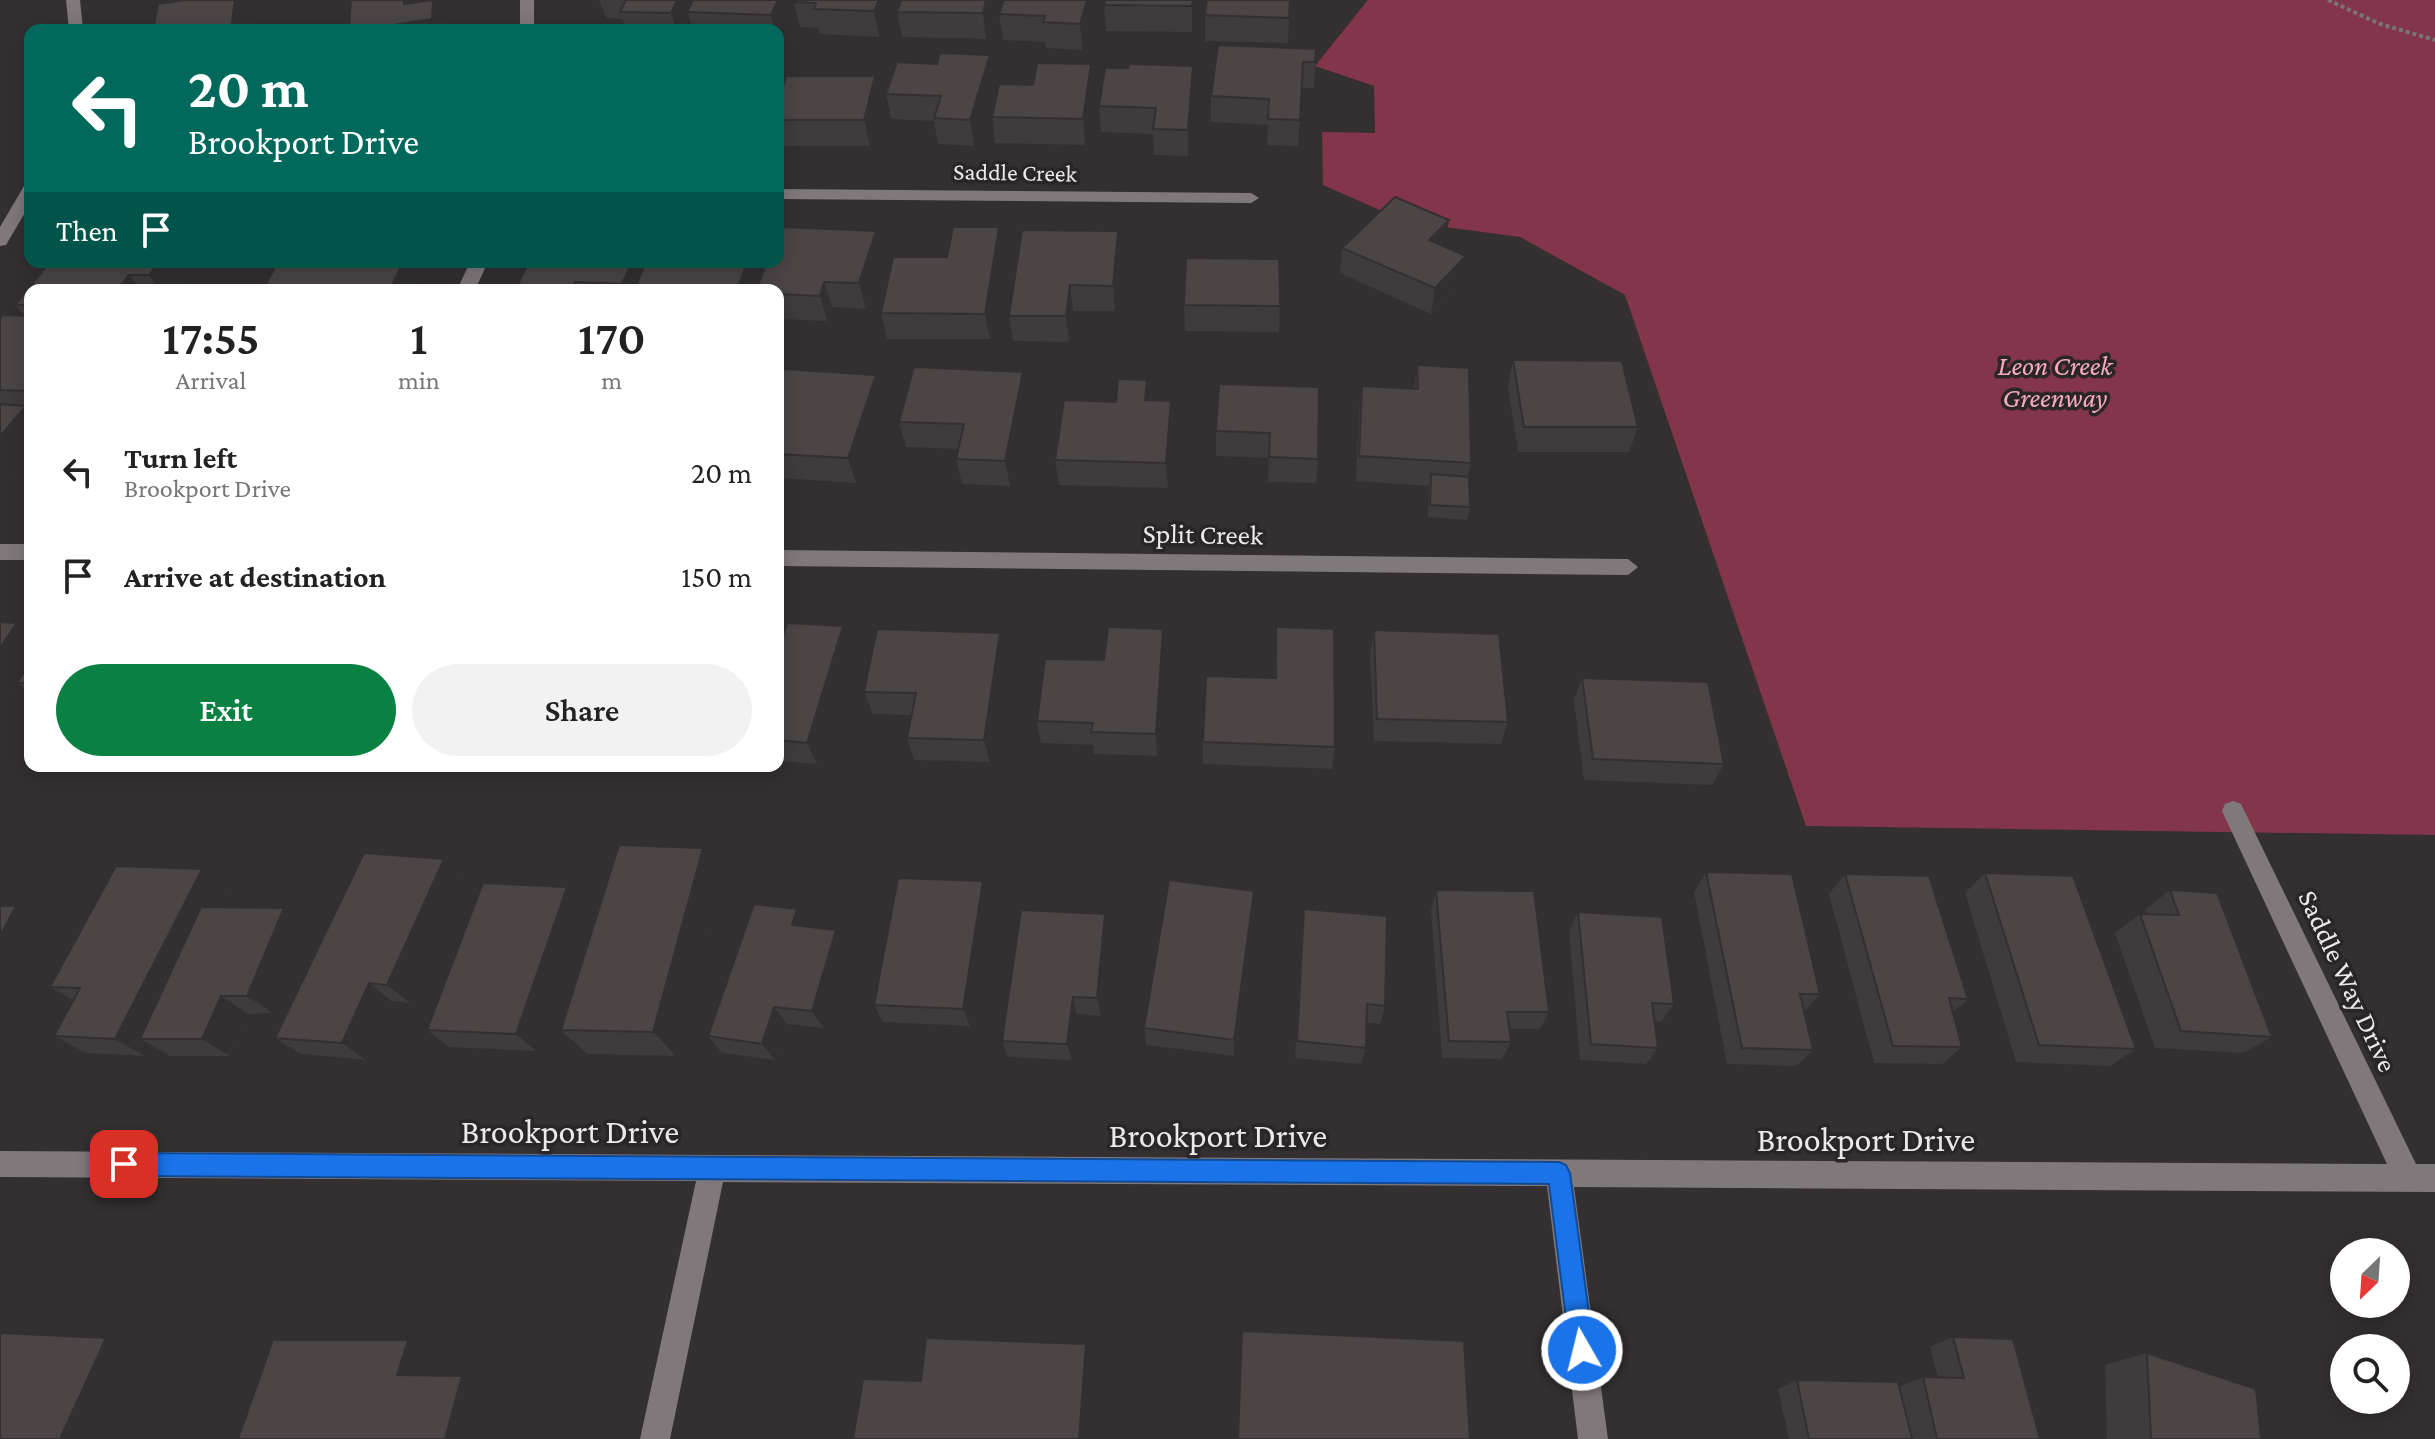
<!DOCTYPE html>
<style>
:root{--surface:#fff;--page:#f2f2f2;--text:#222;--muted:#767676;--accent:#0b8043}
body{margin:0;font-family:"Crimson Pro",serif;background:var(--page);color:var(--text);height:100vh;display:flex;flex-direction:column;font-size:30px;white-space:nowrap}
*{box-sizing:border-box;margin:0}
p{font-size:26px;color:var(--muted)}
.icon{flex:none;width:44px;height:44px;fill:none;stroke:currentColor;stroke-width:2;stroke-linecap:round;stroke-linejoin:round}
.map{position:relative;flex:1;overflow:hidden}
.panel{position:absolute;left:24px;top:284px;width:760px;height:488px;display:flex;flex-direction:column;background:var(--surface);border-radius:16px;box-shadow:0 4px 20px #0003}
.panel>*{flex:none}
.guide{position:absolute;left:24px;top:24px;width:760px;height:244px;border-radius:16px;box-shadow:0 4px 20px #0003;background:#00695c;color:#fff;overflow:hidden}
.needle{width:52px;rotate:205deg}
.fabs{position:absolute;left:2330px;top:1238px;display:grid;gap:16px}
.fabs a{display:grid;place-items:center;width:80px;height:80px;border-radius:50%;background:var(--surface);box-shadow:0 4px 20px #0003;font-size:40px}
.pin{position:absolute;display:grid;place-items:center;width:68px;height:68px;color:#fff;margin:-34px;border-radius:16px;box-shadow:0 4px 12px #0006}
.me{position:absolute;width:88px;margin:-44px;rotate:352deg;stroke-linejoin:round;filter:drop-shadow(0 0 6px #0008)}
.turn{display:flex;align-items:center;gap:28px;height:168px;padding:0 32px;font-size:36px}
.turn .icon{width:104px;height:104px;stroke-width:2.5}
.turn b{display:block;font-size:56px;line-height:68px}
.then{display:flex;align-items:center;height:76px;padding:0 32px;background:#0003;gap:16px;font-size:30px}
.eta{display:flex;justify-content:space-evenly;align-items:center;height:136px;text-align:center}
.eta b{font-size:48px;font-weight:600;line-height:56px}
.action{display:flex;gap:16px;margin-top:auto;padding:16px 32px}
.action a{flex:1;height:92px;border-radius:48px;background:var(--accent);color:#fff;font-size:32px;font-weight:600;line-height:92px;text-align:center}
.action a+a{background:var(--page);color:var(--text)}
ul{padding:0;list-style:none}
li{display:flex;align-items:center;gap:24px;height:104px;padding:0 32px}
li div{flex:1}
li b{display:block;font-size:30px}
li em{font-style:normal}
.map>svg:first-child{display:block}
</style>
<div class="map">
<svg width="2435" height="1439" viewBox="0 0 2435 1439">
<rect width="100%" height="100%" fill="#342f30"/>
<path fill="#83354b" d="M1368 0H2435V835L1806 826 1625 295 1520 237 1407 222 1323 185 1322 132 1375 133 1374 86 1315 66Z"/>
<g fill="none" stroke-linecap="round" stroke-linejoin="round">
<path stroke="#797575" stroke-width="4" stroke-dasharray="4 3" stroke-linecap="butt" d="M2328 0 2380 24 2435 40"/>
<g fill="#80797b" fill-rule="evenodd">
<path d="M66 0H80L83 30H69Z"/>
<rect x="520" y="0" width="14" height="30"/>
<path d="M30 185V204L6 245 0 246V227L24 186Z"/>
<path d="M778 189 1251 193 1259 198 1251 203 778 199Z"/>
<path d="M470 262H488L475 290H457Z"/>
<rect x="0" y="544" width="30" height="16"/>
<path d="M778 550 1628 559 1638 567 1628 575 778 566Z"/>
<path d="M2233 801 2241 804 2416 1164H2435V1192L1574 1187 1608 1439H1578L1547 1186 723 1182 670 1439H640L696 1181 0 1177V1151L2387 1164 2222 811 2225 804Z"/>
</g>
</g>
<g fill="#403b3c">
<path d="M599 0H894L879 37 820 34 818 28 800 27 794 3 778 30H693L689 18 683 30H626L622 19 606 18Z"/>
<path d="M995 0 986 39 902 37 897 12Z"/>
<path d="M1096 0 1082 50 1046 48 1045 42 1003 40 999 14Z"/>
<path d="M1195 0 1192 32 1106 31 1104 5Z"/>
<path d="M1290 0 1288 43 1205 41V15Z"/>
<path d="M1316 49 1314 88H1302L1298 146 1267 145 1268 125 1211 122V96Z"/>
<path d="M1193 66 1194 91 1188 156 1154 155 1153 134 1101 132 1099 106 1128 68Z"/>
<path d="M994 81 974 146 938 144 934 121 891 119 886 94Z"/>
<path d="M1093 90 1085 145 995 143 992 117Z"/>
<path d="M880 102 870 146H781L778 137V104Z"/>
<path d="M876 231 882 256 866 309 832 307 827 321 778 319V290Z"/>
<path d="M1118 231 1119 257 1115 311H1073L1069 342 1013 341 1009 316Z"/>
<path d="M1444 246 1462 281 1431 314 1340 273 1342 248Z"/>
<path d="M1003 253 990 339H887L881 313 947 257Z"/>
<path d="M50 262H167L182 282 177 290H30V455L0 490V319L25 316 15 305Z"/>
<path d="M278 262H408L421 283 418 290H263Z"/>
<path d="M529 262 755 290H515Z"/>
<path d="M1184 305 1280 306 1279 332 1185 331Z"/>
<path d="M1513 360 1638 427 1629 452H1518L1508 386Z"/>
<path d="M1417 365 1471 463 1468 477 1470 507 1467 520 1428 517 1429 486 1356 481 1359 411 1362 386 1414 389Z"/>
<path d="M876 375 883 400 856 483 778 478V381Z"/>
<path d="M1219 384 1318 459 1316 483 1268 482 1269 458 1216 456V431Z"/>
<path d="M1027 397 1010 486 962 484 956 459 959 449 906 447 899 422Z"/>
<path d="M1148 400 1171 401 1172 426 1168 488 1059 485 1055 460 1116 402Z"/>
<path d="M0 622 17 623 30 634V693L20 685 0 715Z"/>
<path d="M1276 627 1335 747 1332 769 1203 764V742L1274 678Z"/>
<path d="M1374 630 1508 722 1501 744 1374 741 1370 654Z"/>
<path d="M1000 633 1005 656 990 762 914 760 907 738 911 715 873 714 864 692Z"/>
<path d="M778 650H852L817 764 778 761Z"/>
<path d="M1165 652 1157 756 1094 754 1093 745 1041 743 1037 721 1104 660Z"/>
<path d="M1582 678 1724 764 1712 785 1584 780 1574 700Z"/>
<path d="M444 859 463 879 410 1003 392 1001 366 1060 301 1054 275 1038Z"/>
<path d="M202 869 228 889 219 907 284 908 308 927 273 1013 248 1014 230 1056H170L151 1045 145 1056 86 1053 54 1036 73 1000 50 987Z"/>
<path d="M1706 872 1820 994 1804 1012 1813 1050 1796 1066 1727 1064 1694 892Z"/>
<path d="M1985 873 2136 1049 2110 1066 2016 1062 1965 893Z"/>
<path d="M1845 874 1968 999 1953 1012 1962 1047 1942 1064 1874 1063 1829 894Z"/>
<path d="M722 877 676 1056 587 1054 561 1030Z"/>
<path d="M567 887 584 906 536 1051 449 1047 427 1030Z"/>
<path d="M1436 890 1549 1012 1540 1029H1509L1511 1042 1502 1059 1442 1058 1431 910Z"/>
<path d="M2170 890 2272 1037 2243 1053 2155 1048 2115 933 2140 914H2147L2145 910Z"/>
<path d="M989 901 970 1026 883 1022 874 1005Z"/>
<path d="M1304 909 1385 1006 1380 1024 1366 1022V1048L1361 1064 1295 1058 1302 928Z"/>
<path d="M1253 910 1234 1056 1146 1045 1144 1028Z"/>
<path d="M1578 912 1674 1004 1661 1022 1654 1021 1658 1048 1646 1064 1580 1060 1569 931Z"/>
<path d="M807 927 847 949 823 1028 787 1024 775 1060 722 1053 708 1036Z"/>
<path d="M1108 933 1101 1016 1077 1014 1072 1060 1008 1057 1002 1041Z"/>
<path d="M1953 1337 2040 1439H1912L1900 1386 1923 1377 1938 1378 1930 1347Z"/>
<path d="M2147 1353 2261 1439H2107L2105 1365Z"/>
<path d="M1797 1380 1912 1439H1789L1778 1389Z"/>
</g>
<g fill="#343031">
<path d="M159 0H261L263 4 246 9 252 18 250 30 164 28 148 3Z"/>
<path d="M361 0H414L412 1 417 10 433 0 445 26V30H360Z"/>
<path d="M677 0H697L687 12 689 18 683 30H676L671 13Z"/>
<path d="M778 0H795L778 40V30H775L771 15Z"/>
<path d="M879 0H894L879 37 874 11Z"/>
<path d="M986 0H995L986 39 983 13Z"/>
<path d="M1087 0H1096L1082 50 1080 24Z"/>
<path d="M1193 0H1195L1192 32V6Z"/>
<path d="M990 55 994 81 974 146 970 120Z"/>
<path d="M1091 64 1093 90 1085 145 1083 119Z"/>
<path d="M1193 66 1194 91 1188 156V130Z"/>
<path d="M875 76 880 102 870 146 864 120Z"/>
<path d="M1449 220 1445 246 1425 266 1429 240Z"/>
<path d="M999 227 1003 253 990 339 985 314Z"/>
<path d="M876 231 882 256 866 309 859 283Z"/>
<path d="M1118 231 1119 257 1115 311 1113 286Z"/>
<path d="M1466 256 1462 281 1431 314 1435 288Z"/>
<path d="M144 262H167L182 282 177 290H160L149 275Z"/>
<path d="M381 262H408L421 283 418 290H392Z"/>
<path d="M632 262H654L642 290H625L622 284Z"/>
<path d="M747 262H765L755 290H737Z"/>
<path d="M129 275 141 290H117Z"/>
<path d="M575 282 579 290H571Z"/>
<path d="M824 282 832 307 827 321 820 296Z"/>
<path d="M1070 285 1073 311 1069 342 1066 316Z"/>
<path d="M1023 372 1027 397 1010 486 1005 461Z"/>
<path d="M876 375 883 400 856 483 848 458Z"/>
<path d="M1147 380 1149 405 1145 400Z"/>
<path d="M1171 401 1172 426 1168 488 1166 463Z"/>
<path d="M26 406 30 411V455L0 490V436Z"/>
<path d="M17 623 30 634V669L17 683 20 685 0 715V648Z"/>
<path d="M843 626 852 650 817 764 807 743Z"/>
<path d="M1163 629 1165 652 1157 756 1156 734Z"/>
<path d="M1000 633 1005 656 990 762 984 740Z"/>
<path d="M703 848 722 877 676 1056 653 1032Z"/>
<path d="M444 859 463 879 410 1003 387 985Z"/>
<path d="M202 869 228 889 153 1039H140L151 1045 145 1056 115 1039Z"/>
<path d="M983 881 989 901 970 1026 963 1009Z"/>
<path d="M567 887 584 906 536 1051 516 1034Z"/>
<path d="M1254 891 1253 910 1234 1056V1040Z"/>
<path d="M16 906 48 926 0 1017V936Z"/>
<path d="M284 908 308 927 273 1013 247 996Z"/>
<path d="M797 909 808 928 792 925Z"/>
<path d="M1105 914 1108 933 1101 1016 1097 998Z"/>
<path d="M836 930 847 949 823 1028 812 1011Z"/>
<path d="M369 983 392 1001 366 1060 342 1043Z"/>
<path d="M221 996 248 1014 230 1056 202 1039Z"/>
<path d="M1073 997 1077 1014 1072 1060 1067 1044Z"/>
<path d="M774 1007 787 1024 775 1060 762 1044Z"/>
<path d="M106 1338 140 1348 100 1439H60Z"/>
<path d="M408 1340 434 1349 423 1384 397 1375Z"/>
<path d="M1086 1344 1090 1353 1084 1439H1079Z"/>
<path d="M462 1376 486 1384 471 1439H445Z"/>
</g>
<g fill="#4b4546" stroke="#343031" stroke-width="2">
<path d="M185 0H235L231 30H153L158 4Z"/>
<path d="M351 0H404V4L433 0 432 19 360 30H349Z"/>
<path d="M626 0H677L671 13 620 12Z"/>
<path d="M693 0H778L771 15 687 12Z"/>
<path d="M795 0H879L874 11 814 9 816 3 794 2Z"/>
<path d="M901 0H986L983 13 897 12Z"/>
<path d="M1004 0H1087L1080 24 1043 22 1045 16 999 14Z"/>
<path d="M1105 0H1193L1192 6 1104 5Z"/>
<path d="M1207 0H1290L1289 18 1205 15Z"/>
<path d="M1218 45 1316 49 1315 62H1303L1300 120 1268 119 1269 99 1211 96Z"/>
<path d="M940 53 990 55 970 120 934 118 941 96 886 94 897 62 937 64Z"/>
<path d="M1037 63 1091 64 1083 119 992 117 999 84 1033 85Z"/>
<path d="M1129 64 1193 66 1188 130 1153 129 1156 108 1099 106 1105 68H1128Z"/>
<path d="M786 76H875L864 120H778V104Z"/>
<path d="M1395 197 1449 220 1429 240 1466 256 1435 288 1342 248Z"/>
<path d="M780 227 876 231 859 283 824 282 820 296 778 294V290H756L767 262H778V233Z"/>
<path d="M953 227H999L985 314 881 313 893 257H947Z"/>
<path d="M1022 230 1118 231 1113 286 1070 285 1066 316H1009Z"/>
<path d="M1186 258 1279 259 1280 306 1184 305Z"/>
<path d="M50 262H159L149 275H129L117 290H30V305H15Z"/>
<path d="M278 262H403L391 288 263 290Z"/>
<path d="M529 262H632L622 284 575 282 571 290H515Z"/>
<path d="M646 262H747L737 290H634Z"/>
<path d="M3 315 30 316V391L0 390V319Z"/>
<path d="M1513 360 1622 361 1638 427H1524Z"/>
<path d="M1417 365 1469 368 1471 463 1359 456 1362 386 1418 389Z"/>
<path d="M914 367 1023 372 1005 461 956 459 964 424 899 422Z"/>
<path d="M783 369 876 375 848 458 778 454V381Z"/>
<path d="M1118 379 1147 380 1145 400 1171 401 1166 463 1055 460 1064 400 1116 402Z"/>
<path d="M1219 384 1319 387 1318 459 1269 457 1270 433 1216 431Z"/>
<path d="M0 404 26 406 0 436Z"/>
<path d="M1431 474 1469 477 1470 507 1430 505Z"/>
<path d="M0 622 17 623 0 648Z"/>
<path d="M787 623 843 626 807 743 778 740V650Z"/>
<path d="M1108 627 1163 629 1156 734 1091 732 1093 723 1037 721 1045 659 1104 660Z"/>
<path d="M1276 627 1334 629 1335 747 1203 742 1206 676 1276 678Z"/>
<path d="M877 629 1000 633 984 740 907 738 916 693 864 692Z"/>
<path d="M1374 630 1499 634 1508 722 1377 719Z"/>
<path d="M30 663V683H17Z"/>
<path d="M1582 678 1708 682 1724 764 1593 759Z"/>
<path d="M619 845 703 848 653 1032 561 1030Z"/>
<path d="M364 853 444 859 387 985 369 983 342 1043 275 1038Z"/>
<path d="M116 866 202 869 115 1039 54 1036 80 988 50 987Z"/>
<path d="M1706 872 1792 874 1820 994H1800L1813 1050 1742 1048Z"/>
<path d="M1985 873 2073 876 2136 1049 2039 1045Z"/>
<path d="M1845 874 1929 876 1968 999 1949 998 1962 1047 1893 1046Z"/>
<path d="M898 878 983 881 963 1009 874 1005Z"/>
<path d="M1169 880 1254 891 1234 1040 1144 1028Z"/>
<path d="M483 883 567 887 516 1034 427 1030Z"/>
<path d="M1436 890 1534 891 1549 1012H1507L1511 1042 1449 1041Z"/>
<path d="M2170 890 2217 893 2272 1037 2181 1031 2140 914 2179 915Z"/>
<path d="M754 904 797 909 792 925 836 930 812 1011 774 1007 762 1044 708 1036Z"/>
<path d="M0 906H16L0 936Z"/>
<path d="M201 907 284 908 247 996H221L202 1039H140Z"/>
<path d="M1304 909 1387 916 1385 1006 1367 1004 1366 1048 1297 1041Z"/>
<path d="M1021 910 1105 914 1097 998 1073 997 1067 1044 1002 1041Z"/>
<path d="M1578 912 1662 917 1674 1004 1652 1003 1658 1048 1591 1044Z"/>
<path d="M1242 1331 1464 1341 1470 1439H1238Z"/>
<path d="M0 1333 106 1338 60 1439H0Z"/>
<path d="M1953 1337 2013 1339 2040 1439H1937L1923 1377 1964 1378Z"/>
<path d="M926 1338 1086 1344 1079 1439H853L863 1379 921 1381Z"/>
<path d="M273 1340H408L397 1375 462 1376 445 1439H238Z"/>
<path d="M2147 1353 2256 1389 2261 1439H2151Z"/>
<path d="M1797 1380 1898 1382 1912 1439H1809Z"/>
</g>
<path fill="#1a73e8" stroke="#114b97" stroke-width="2" d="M124 1153 1559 1162 1566 1165 1570 1173 1594 1350 1590 1359 1582 1362 1573 1359 1570 1350 1549 1184 124 1176 116 1172 113 1164 116 1157Z"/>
<g text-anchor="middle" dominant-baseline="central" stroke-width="7" stroke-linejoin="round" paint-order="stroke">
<g font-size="24" fill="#ece9e9" stroke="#2a2526">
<text transform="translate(1015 172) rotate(1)">Saddle Creek</text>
</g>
<g font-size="28" font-style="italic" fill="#f5abbb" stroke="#2a2526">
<text x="2055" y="365">Leon Creek<tspan x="2055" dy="32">Greenway</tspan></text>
</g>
<g font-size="28" fill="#ece9e9" stroke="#2a2526">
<text transform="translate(1203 534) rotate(1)">Split Creek</text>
<text transform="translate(2348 981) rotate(65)">Saddle Way Drive</text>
</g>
<g font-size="34" fill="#ece9e9" stroke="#2a2526">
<text x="570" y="1131">Brookport Drive</text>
<text x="1218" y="1135">Brookport Drive</text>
<text x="1866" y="1139">Brookport Drive</text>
</g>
</g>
</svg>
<div class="fabs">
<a><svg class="needle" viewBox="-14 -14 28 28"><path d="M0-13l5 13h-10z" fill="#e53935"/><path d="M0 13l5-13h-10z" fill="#767676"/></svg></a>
<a><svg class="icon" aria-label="search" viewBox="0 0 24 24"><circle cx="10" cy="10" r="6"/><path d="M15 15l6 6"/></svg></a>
</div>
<div class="pin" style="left:124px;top:1164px;background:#d93025"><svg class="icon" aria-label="arrive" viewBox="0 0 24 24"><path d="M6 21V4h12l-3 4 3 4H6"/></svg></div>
<svg class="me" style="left:1582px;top:1350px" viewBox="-20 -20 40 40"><circle r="17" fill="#1a73e8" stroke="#fff" stroke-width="3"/><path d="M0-11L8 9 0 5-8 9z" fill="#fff"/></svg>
<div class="guide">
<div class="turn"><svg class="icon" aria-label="left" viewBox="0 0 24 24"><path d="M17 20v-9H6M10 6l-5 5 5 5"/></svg><div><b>20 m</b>Brookport Drive</div></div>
<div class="then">Then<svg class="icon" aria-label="arrive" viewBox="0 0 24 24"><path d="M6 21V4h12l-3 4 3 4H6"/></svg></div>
</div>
<section class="panel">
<div class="eta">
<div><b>17:55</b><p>Arrival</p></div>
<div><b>1</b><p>min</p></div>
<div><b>170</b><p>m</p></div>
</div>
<ul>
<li><svg class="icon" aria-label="left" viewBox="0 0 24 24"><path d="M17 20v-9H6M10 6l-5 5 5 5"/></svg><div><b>Turn left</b><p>Brookport Drive</p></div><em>20 m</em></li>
<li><svg class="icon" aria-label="arrive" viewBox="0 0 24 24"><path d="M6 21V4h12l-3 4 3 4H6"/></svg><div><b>Arrive at destination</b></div><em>150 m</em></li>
</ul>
<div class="action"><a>Exit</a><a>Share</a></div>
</section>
</div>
